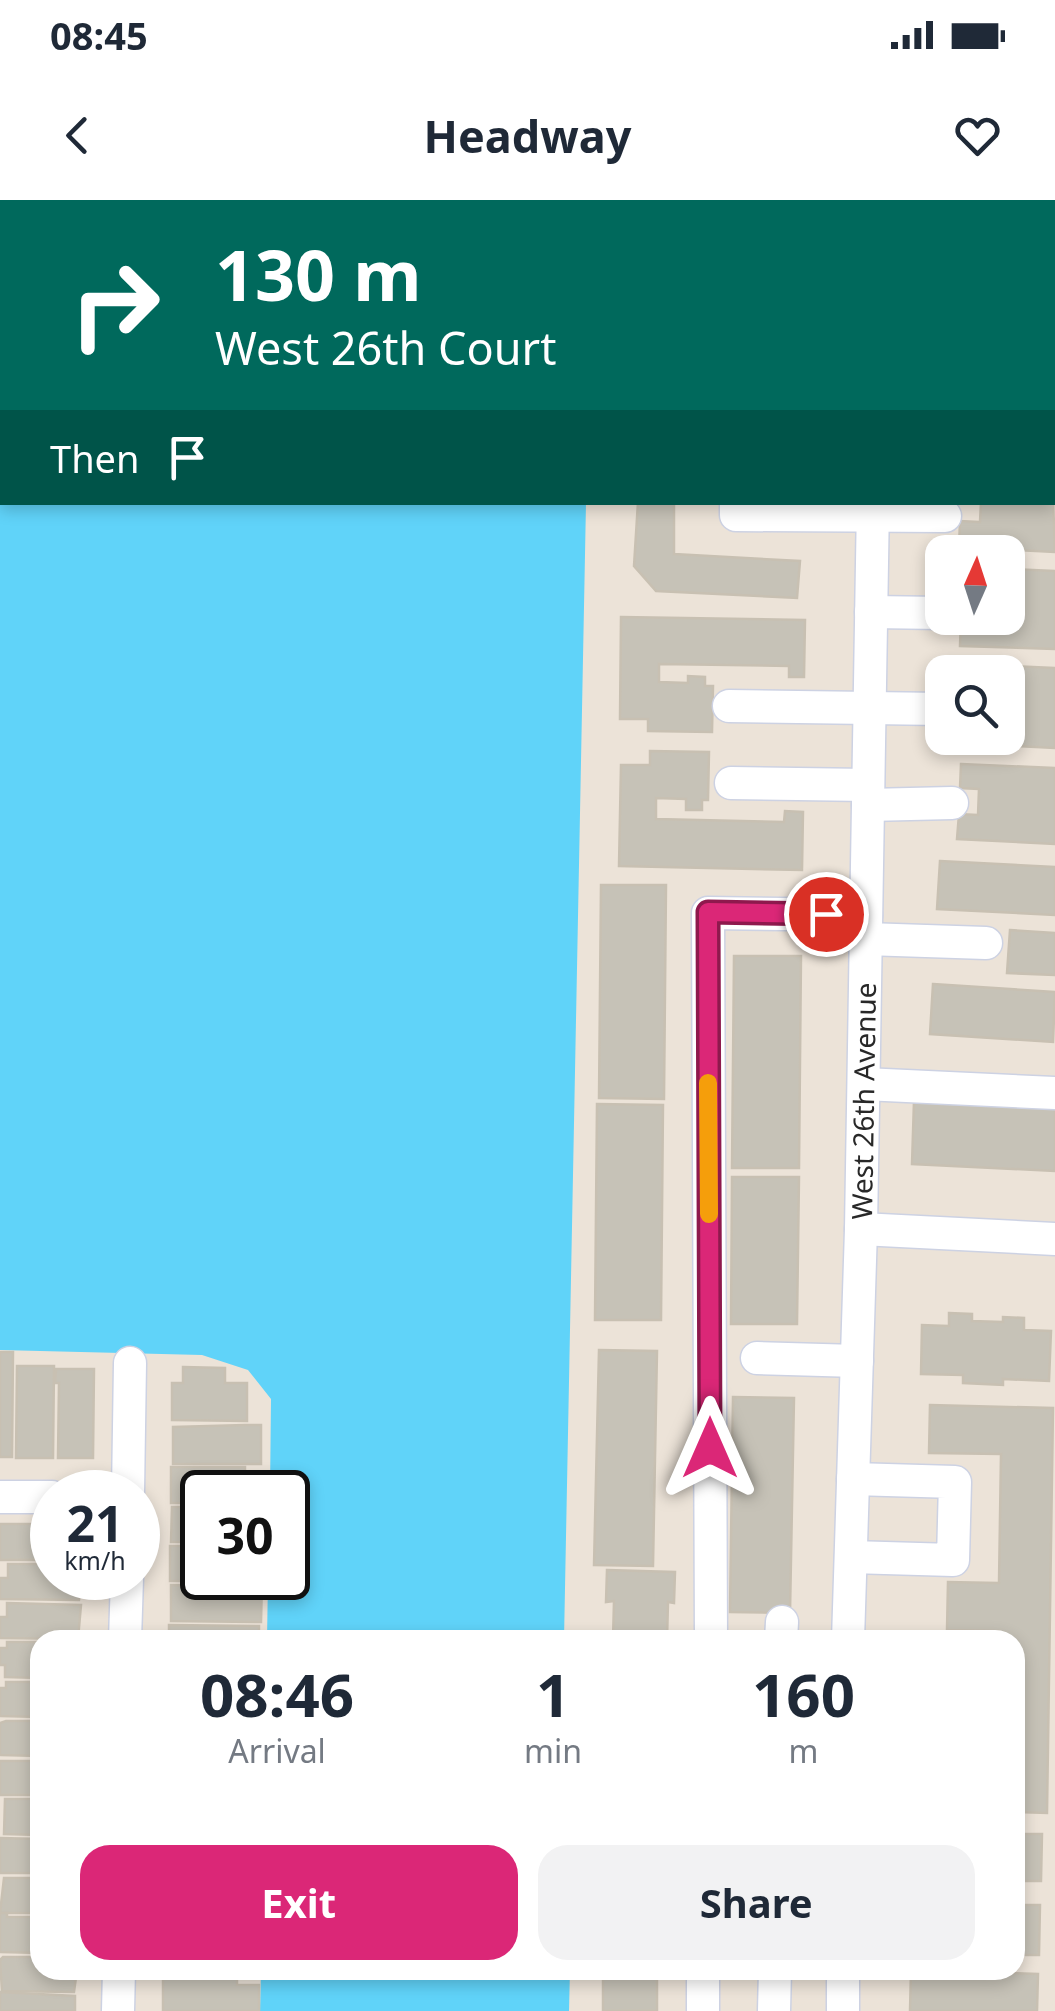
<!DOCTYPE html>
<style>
:root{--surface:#fff;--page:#f2f2f3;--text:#1f2937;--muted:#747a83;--accent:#db2777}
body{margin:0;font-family:"Noto Sans",sans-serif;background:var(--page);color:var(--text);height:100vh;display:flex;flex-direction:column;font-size:38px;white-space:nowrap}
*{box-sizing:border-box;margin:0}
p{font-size:32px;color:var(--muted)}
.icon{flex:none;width:55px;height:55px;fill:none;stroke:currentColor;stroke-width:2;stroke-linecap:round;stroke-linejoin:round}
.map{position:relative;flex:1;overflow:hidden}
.panel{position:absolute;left:30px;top:1430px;width:995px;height:350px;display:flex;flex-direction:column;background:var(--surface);border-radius:30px;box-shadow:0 5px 15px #0003}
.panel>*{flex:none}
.top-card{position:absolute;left:0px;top:0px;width:1055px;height:305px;box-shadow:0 5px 15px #0003;background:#00695c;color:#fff;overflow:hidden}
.needle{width:65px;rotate:3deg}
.controls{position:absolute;left:925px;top:335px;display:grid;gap:20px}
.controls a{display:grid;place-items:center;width:100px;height:100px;border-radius:20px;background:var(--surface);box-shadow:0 5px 15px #0003;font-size:50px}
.speed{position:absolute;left:30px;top:1270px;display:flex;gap:20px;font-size:50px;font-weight:700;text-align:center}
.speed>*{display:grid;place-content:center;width:130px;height:130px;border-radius:50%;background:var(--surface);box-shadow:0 5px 15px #0003;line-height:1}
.speed small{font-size:25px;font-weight:400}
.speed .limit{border:5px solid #111;border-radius:15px;background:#fff;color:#111}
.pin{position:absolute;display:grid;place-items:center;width:85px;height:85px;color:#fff;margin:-42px;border:5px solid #fff;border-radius:50%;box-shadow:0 2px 10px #0007}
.me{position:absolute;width:110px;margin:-55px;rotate:0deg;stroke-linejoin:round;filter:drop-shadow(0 0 8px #0008)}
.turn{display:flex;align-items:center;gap:35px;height:210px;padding:0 50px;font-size:45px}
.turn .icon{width:130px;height:130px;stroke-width:2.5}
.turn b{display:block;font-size:70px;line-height:85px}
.then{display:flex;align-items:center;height:95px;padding:0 50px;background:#0003;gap:20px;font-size:38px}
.eta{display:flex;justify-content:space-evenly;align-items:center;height:170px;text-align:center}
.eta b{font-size:60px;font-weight:700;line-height:70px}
.primary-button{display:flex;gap:20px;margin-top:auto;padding:20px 50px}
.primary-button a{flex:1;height:115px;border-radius:30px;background:var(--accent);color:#fff;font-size:40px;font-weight:700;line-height:115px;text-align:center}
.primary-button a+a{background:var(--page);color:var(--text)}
.status{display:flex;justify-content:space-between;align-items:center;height:70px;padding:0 50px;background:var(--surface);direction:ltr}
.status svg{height:28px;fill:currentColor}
header{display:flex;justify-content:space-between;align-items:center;height:130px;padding:0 50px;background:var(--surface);font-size:45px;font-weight:700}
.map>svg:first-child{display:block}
</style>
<div class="status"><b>08:45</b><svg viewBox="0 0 49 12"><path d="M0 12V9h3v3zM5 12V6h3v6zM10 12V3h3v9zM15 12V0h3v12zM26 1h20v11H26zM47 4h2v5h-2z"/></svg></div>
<header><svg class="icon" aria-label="back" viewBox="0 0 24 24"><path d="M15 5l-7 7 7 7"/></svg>Headway<svg class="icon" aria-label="heart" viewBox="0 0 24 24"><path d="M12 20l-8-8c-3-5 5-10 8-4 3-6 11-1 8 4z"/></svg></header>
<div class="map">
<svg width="1055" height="1811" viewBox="0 0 1055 1811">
<rect width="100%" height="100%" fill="#ece3d8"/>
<g fill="#60d3f9">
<path d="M0 0H607L2 2V302L586 303 564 1440H267L268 1378H288V1292H270L271 1199 248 1170 202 1155 0 1150Z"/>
<path d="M261 1770H570L569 1811H260Z"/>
</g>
<g fill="#c6c2b7" stroke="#c8c0b2" stroke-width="2.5">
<rect x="682" y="0" width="53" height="2"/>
<path d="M933 0H1013L933 2Z"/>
<path d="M1022 0H1055V249L1052 2Z"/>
<path d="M1052 272 1055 352 959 347 960 321 980 322 981 302H1052Z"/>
<path d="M638 302H674V354L800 361 797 398 656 391 634 366Z"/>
<path d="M1008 369 1055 371V449L960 446 961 418H1008Z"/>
<path d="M621 417 805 420 804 477H789V466L659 464V482L688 483V476L705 477V486H713L712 532 648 531V519H620Z"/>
<path d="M964 464 1055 468V548L959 543V538H1008V472H963Z"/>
<path d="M650 551 709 552 708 600H702V610H686V599L656 598V619L784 622 785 611 803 612 802 670 619 666 621 565H650Z"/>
<path d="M961 564 1055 568V644L957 639 959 614 978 615 979 589 960 588Z"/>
<path d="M940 661 1055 667V715L937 709Z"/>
<path d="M601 685H666L664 899 599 898Z"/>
<path d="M1010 730 1055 733V775L1007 773Z"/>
<path d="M734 756H801L799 968H732Z"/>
<path d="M933 784 1055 792 1053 842 930 834Z"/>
<path d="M914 901 1055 908V971L912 964Z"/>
<path d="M597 904 663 905 661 1120H595Z"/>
<path d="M732 977H799L797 1124H731Z"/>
<path d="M949 1113 972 1114V1121L1003 1122V1117L1024 1118V1130L1051 1131 1049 1181 1003 1179V1185L963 1183V1175L921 1174 922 1125 949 1126Z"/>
<path d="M599 1150 657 1151 653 1366 594 1365Z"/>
<path d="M0 1152H13L12 1257H0Z"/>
<path d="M17 1166H54L53 1258H16Z"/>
<path d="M183 1167 225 1168V1183H247V1221L172 1220V1183H183Z"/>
<path d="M56 1169H94L93 1258H58L59 1183H55Z"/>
<path d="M733 1197 794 1198 790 1413 730 1412Z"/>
<path d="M930 1205 1053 1208 1047 1613 1015 1612V1440H1000V1431L947 1430 948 1382 999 1383 1001 1254 929 1253Z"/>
<path d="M245 1225H261V1264H173V1227Z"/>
<path d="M171 1267H245V1292H202V1303H171Z"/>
<path d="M172 1307H202V1342H171Z"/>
<rect x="0" y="1324" width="52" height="36"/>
<path d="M170 1346H202V1378H261V1381H170Z"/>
<path d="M8 1364H52V1378H82L79 1400 0 1399V1378H8Z"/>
<path d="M607 1370 675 1372 674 1403 668 1402 667 1440H613L614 1401 606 1402Z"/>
<path d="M239 1382H262L261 1422 171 1421V1385L239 1386Z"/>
<path d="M7 1403 81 1405 78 1439 0 1438V1417H7Z"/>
<path d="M169 1425 259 1426V1440H169Z"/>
<path d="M7 1442H40V1478L5 1477V1465H0V1448H7Z"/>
<path d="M6 1482H40V1517L0 1516V1488H6Z"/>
<path d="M6 1521H40V1556L0 1555V1523Z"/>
<rect x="0" y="1561" width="40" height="34"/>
<path d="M5 1599H40V1635L4 1634Z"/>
<path d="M1015 1634H1042L1041 1681H1015Z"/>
<path d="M0 1638 40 1639V1673H0Z"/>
<path d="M4 1678H40V1713H0Z"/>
<path d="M1015 1705H1040L1039 1755H1015Z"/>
<path d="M0 1713H7V1717H40V1753L0 1752Z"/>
<path d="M3 1757H40V1770H77L74 1792 2 1791 0 1760Z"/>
<path d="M165 1770H258L257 1774 165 1773Z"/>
<path d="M911 1770 1038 1774 1037 1811H910Z"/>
<rect x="603" y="1771" width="54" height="40"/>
<path d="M163 1778H237V1785H259V1811H163Z"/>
<path d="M0 1792 75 1796V1811H0Z"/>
</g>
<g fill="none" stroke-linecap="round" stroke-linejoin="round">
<defs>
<g id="minor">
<path d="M878 2V0"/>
<path d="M736 302V315L945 316"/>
<path d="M871 412 942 413"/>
<path d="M729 506 942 509"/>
<path d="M731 583 868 585"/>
<path d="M868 605 952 603"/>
<path d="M866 739 986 743"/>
<path d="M864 884 1055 893"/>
<path d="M861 1029 1055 1039"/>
<path d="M757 1158 857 1161"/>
<path d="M128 1292 130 1163"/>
<path d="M0 1297H52"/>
<path d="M851 1357 953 1360 955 1282 853 1279"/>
<path d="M125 1440 127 1378"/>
<path d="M711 1440 708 713 866 715"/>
<path d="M781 1440 782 1422"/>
<path d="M848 1440 861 1029 873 302"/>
<path d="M118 1811 119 1770"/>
<path d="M703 1811V1770"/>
<path d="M774 1811 775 1770"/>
<path d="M843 1811V1770"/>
</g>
</defs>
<use href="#minor" stroke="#cdd2e3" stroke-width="35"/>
<use href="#minor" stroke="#fff" stroke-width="32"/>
</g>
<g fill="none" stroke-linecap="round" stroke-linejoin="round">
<defs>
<path id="route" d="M710 1248 708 712 826 714"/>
</defs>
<use href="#route" stroke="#8e194d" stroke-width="25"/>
<use href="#route" stroke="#db2777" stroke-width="18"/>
<path stroke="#f59e0b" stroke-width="18" d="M708 883 709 1014"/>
</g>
<g text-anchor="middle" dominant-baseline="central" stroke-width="8" stroke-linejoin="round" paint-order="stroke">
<g font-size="28" fill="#282828" stroke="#fff">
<text transform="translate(863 901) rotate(-89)">West 26th Avenue</text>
</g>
</g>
</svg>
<div class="controls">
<a><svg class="needle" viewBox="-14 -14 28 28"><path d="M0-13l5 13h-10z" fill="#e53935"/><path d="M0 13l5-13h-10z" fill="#747a83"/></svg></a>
<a><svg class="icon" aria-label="search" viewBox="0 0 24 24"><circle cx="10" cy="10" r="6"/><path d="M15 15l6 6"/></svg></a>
</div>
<div class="speed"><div>21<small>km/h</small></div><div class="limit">30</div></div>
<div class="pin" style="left:826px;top:714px;background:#d93025"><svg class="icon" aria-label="arrive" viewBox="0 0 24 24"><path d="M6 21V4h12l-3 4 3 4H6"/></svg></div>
<svg class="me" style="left:710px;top:1248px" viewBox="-20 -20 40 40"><path d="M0-17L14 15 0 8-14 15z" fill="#db2777" stroke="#fff" stroke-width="4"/></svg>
<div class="top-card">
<div class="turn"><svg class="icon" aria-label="right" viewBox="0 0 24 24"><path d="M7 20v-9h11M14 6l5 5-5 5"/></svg><div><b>130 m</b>West 26th Court</div></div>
<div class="then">Then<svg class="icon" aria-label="arrive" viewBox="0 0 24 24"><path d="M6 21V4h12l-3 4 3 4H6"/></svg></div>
</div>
<section class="panel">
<div class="eta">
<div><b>08:46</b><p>Arrival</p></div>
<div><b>1</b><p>min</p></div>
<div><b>160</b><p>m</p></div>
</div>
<div class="primary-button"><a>Exit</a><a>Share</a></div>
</section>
</div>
